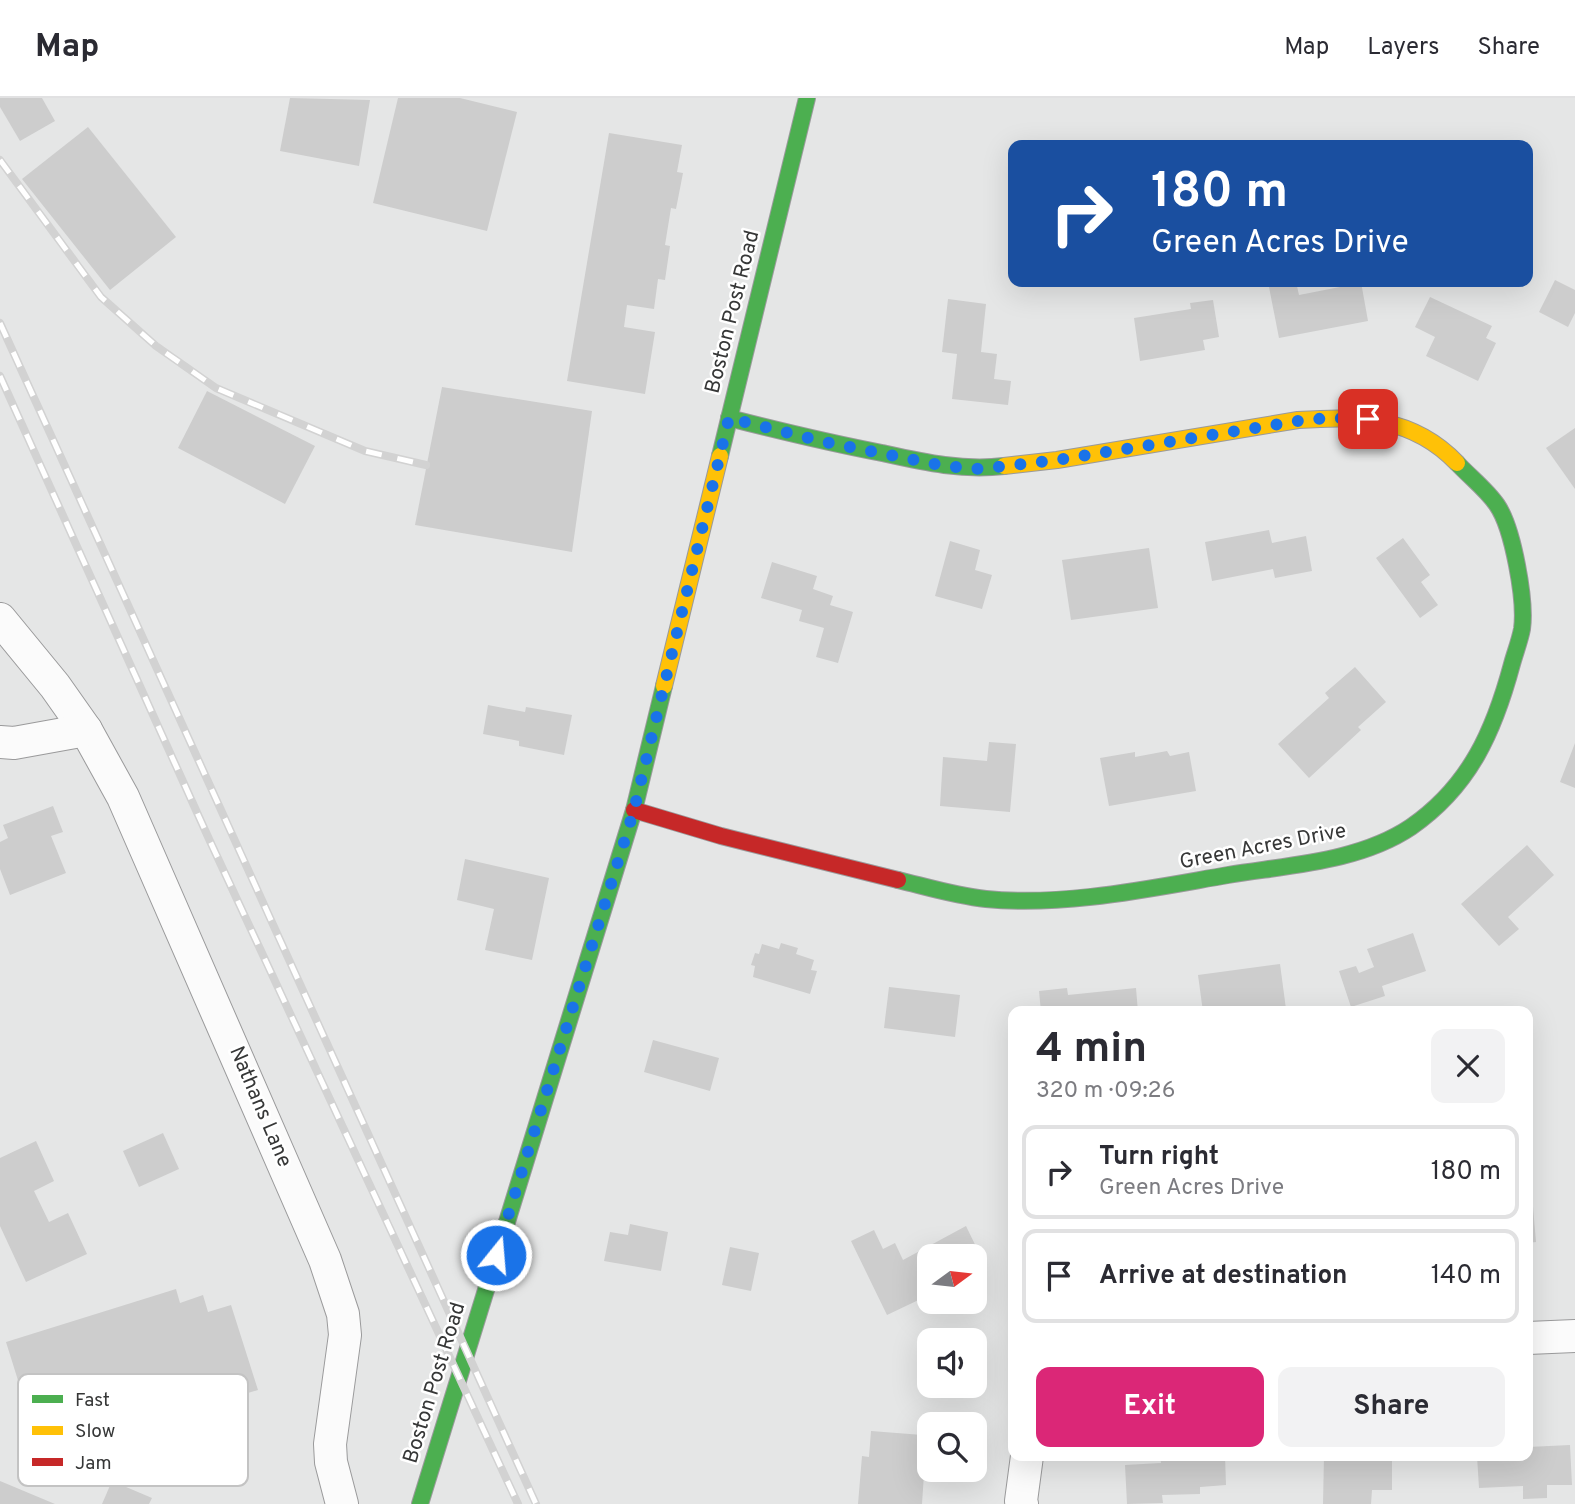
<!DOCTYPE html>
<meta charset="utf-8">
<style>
:root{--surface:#fff;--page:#f2f2f3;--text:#2b2b33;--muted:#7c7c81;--line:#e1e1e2;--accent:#db2777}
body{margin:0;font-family:Overpass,sans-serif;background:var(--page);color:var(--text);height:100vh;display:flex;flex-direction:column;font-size:26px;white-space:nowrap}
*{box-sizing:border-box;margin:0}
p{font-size:23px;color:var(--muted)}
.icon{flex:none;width:38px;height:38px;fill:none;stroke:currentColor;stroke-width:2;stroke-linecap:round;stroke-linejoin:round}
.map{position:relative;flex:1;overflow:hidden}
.sheet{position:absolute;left:1008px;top:908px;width:525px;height:455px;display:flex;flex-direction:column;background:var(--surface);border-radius:14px;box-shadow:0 7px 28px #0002}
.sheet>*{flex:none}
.guide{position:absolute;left:1008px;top:42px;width:525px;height:147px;border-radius:14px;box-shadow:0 7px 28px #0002;background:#1a4fa0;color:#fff;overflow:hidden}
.needle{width:46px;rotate:75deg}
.controls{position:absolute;left:917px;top:1146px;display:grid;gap:14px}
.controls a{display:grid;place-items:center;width:70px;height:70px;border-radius:14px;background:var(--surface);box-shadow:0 7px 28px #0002;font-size:35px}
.pin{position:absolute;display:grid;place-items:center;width:60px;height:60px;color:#fff;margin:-30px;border-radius:14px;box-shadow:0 4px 10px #0006}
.me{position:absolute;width:77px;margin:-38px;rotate:17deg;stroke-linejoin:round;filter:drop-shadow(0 0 5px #0008)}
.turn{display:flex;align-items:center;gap:24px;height:147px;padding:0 28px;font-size:32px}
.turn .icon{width:91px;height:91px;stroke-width:2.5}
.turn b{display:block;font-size:49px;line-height:60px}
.round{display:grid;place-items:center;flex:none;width:74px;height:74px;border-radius:14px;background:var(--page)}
.head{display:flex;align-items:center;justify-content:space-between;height:119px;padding:0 28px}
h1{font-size:42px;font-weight:700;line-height:52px}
.primary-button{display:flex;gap:14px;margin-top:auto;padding:14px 28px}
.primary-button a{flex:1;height:80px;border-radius:14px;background:var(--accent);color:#fff;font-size:28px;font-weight:700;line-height:80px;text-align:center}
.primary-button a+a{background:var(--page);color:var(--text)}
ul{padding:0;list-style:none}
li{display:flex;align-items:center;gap:21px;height:94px;margin:0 14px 10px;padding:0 14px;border:4px solid var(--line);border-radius:14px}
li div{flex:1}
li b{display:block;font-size:26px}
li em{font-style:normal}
header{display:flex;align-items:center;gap:42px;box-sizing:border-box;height:98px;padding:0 35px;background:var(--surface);border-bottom:2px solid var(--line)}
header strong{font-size:33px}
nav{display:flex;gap:38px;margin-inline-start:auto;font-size:24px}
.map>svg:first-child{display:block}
</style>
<header>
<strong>Map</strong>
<nav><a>Map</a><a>Layers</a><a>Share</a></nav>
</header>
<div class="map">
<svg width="1575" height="1406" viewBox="0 0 1575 1406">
<rect width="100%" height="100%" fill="#e5e6e6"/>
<g fill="#cdcdcd">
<path d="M0 0H42L55 23 20 43 0 9Z"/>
<path d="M290 0 370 2 359 68 280 53Z"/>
<path d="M398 0H460L517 14 487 133 373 105Z"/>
<path d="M88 29 176 139 110 192 22 81Z"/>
<path d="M609 35 682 47 677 74 683 75 676 111 671 110 665 147 670 148 665 182 658 181 654 211 627 207 624 229 655 234 645 296 567 283Z"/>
<path d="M1555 182 1575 192V215L1568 229 1539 214Z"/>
<path d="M1268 184H1296L1299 197 1345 188 1344 184H1361L1368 223 1279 240Z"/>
<path d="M1430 199 1492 228 1486 240 1496 245 1478 283 1426 258 1435 239 1415 229Z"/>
<path d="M948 201 986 206 981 254 997 256 994 281 1011 283 1008 307 952 301 957 256 942 254Z"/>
<path d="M1213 202 1219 239 1203 242 1205 252 1140 263 1134 220 1191 211 1190 205Z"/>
<path d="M442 289 592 313 572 454 415 427Z"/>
<path d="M207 293 315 348 285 406 178 350Z"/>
<path d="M1575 330V391L1546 350Z"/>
<path d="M1269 432 1272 445 1306 438 1312 473 1275 480 1273 471 1212 483 1205 444Z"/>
<path d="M1403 440 1430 477 1421 484 1438 507 1420 520 1376 460Z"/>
<path d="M950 443 980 452 975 472 992 477 982 511 935 498Z"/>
<path d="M1149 450 1158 510 1071 522 1062 462Z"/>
<path d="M772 464 817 478 813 491 833 498 830 507 853 514 838 565 816 559 824 530 799 523 802 512 761 500Z"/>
<path d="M1355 569 1386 604 1358 629 1361 632 1309 680 1278 646 1329 600 1325 595Z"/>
<path d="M488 607 525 614 526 609 572 617 564 657 519 648V643L483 636Z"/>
<path d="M989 644 1016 646 1010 714 940 708 943 659 987 663Z"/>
<path d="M1575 645V690L1560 684Z"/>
<path d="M1167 653 1170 658 1189 654 1196 693 1109 708 1100 660 1135 654V659Z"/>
<path d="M53 708 63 734 51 738 66 775 10 797 0 771V744L8 740 3 727Z"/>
<path d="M1527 747 1554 777 1508 819 1519 831 1499 848 1461 806Z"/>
<path d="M465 761 549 780 532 862 485 852 494 811 457 802Z"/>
<path d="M1413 835 1426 873 1382 888 1385 898 1351 909 1339 873 1356 868 1359 875 1374 869 1367 851Z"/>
<path d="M781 845 798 850 796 856 814 862 811 872 817 873 810 896 753 879 755 868 751 867 755 855 759 856 762 846 779 851Z"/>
<path d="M1280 866 1286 911 1268 914H1203L1198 877Z"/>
<path d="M889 889 960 897 955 939 884 930Z"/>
<path d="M1067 890 1068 897 1136 890 1138 914H1041L1039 893Z"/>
<path d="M653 942 719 960 710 993 644 974Z"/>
<path d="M163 1035 179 1071 139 1089 123 1053Z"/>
<path d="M36 1043 54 1083 34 1093 49 1124 68 1115 87 1156 26 1184 0 1128V1060Z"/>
<path d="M1528 1097H1532L1536 1144 1528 1145Z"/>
<path d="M630 1126 668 1134 661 1173 604 1163 610 1134 628 1137Z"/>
<path d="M966 1128 983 1163 975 1167V1158H929V1197L887 1217 851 1143 874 1132 883 1151 895 1145 903 1162Z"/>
<path d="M730 1149 759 1155 751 1193 722 1187Z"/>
<path d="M176 1191 180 1205 203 1197 208 1214 231 1207 258 1292 42 1359 6 1244Z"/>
<path d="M871 1333 922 1337 920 1361H925L922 1406H858L862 1358 869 1359Z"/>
<path d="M1570 1347 1572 1387H1547V1400L1523 1401V1388L1479 1390 1477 1358H1528V1349Z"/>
<path d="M1160 1358H1225L1226 1387 1200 1389V1396L1162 1397 1163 1405 1127 1406 1125 1367 1161 1365Z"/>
<path d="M1324 1358H1392V1392H1372L1371 1406H1323Z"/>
<path d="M0 1383 55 1406H0Z"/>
<path d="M112 1383 152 1400 149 1406H102Z"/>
</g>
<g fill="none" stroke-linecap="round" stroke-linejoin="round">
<defs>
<g id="street">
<path d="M0 521 55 588 86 632 123 699 325 1162 343 1216 345 1237 330 1346 331 1364 342 1406"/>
<path d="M0 644 14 645 86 632"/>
<path d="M1528 1240 1575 1238"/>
<path d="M1022 1406 1021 1403 1027 1358"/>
</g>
<g id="fast">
<path d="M729 320C780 333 830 345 882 355 923 364 962 373 1004 368"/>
<path d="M720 358 807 0"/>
<path d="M898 782C927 789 956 798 986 801 1063 809 1152 790 1228 777 1288 767 1359 764 1411 729 1470 688 1494 633 1512 566 1515 555 1520 542 1522 531 1526 503 1513 430 1497 407 1487 392 1470 379 1457 365"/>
<path d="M420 1406 634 712 664 588"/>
</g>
<g id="slow">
<path d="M1004 368 1057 362 1298 322C1359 318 1412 318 1457 365"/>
<path d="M664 588 720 358"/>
</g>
<path id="jam" d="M634 712 721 738 898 782"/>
</defs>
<use href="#street" stroke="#9a9a9b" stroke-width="34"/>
<use href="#fast" stroke="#9a9a9b" stroke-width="18"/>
<use href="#slow" stroke="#9a9a9b" stroke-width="18"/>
<use href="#jam" stroke="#9a9a9b" stroke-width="18"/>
<use href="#street" stroke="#fbfbfb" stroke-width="32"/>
<use href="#fast" stroke="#4caf50" stroke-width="16"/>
<use href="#slow" stroke="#ffc107" stroke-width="16"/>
<use href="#jam" stroke="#c62828" stroke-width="16"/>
<defs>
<g id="rail">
<path d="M0 62 101 199 156 248 216 290 365 353 426 367"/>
<path d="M0 225 536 1406"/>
<path d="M0 278 209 741 518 1406"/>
</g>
</defs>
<use href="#rail" stroke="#d2d2d2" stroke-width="8"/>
<use href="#rail" stroke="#fff" stroke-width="5" stroke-dasharray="16" stroke-linecap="butt"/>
</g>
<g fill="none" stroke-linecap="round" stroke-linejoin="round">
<path stroke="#1a73e8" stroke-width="12" stroke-dasharray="0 21.6" d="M496 1157 634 712 729 320 825 344 944 368 980 371 1057 362 1298 323 1328 320 1368 321"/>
</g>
<g text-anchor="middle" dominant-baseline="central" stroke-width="5" stroke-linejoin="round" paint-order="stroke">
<g font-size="21" fill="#363737" stroke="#fff">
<text transform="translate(733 214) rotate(-76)">Boston Post Road</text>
<text transform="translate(1263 749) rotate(-11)">Green Acres Drive</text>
<text transform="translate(260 1009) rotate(67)">Nathans Lane</text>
<text transform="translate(435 1285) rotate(-73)">Boston Post Road</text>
</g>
</g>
<rect x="18" y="1276" width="230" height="112" rx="10" fill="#fff" stroke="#c3c3c3" stroke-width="2"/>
<rect x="32" y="1297" width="31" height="8" fill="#4caf50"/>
<rect x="32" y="1328" width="31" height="9" fill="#ffc107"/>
<rect x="32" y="1360" width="31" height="8" fill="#c62828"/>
<g font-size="19" fill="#363737">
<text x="75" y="1308">Fast</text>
<text x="75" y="1339">Slow</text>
<text x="75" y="1371">Jam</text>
</g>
</svg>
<div class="controls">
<a><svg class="needle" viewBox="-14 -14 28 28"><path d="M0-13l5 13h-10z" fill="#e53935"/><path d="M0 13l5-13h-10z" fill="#7c7c81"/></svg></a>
<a><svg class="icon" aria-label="sound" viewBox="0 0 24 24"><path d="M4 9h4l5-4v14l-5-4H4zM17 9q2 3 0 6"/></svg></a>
<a><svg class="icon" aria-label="search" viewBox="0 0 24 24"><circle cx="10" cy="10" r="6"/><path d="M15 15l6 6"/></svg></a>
</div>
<div class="pin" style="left:1368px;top:321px;background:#d93025"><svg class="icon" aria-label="arrive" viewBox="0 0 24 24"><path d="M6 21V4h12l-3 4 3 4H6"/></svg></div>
<svg class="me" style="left:496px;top:1157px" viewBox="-20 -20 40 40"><circle r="17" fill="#1a73e8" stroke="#fff" stroke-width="3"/><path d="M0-11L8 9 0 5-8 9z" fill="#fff"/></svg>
<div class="guide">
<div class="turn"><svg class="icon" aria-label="right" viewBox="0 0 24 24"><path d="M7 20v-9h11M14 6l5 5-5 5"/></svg><div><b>180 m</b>Green Acres Drive</div></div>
</div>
<section class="sheet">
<div class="head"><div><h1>4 min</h1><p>320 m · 09:26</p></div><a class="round"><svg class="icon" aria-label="close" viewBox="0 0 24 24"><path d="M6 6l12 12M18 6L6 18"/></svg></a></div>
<ul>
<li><svg class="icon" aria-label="right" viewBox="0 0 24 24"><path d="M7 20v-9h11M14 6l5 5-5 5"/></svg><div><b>Turn right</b><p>Green Acres Drive</p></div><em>180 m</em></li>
<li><svg class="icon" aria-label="arrive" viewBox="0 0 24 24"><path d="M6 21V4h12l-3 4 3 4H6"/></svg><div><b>Arrive at destination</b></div><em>140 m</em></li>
</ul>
<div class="primary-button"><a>Exit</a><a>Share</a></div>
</section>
</div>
